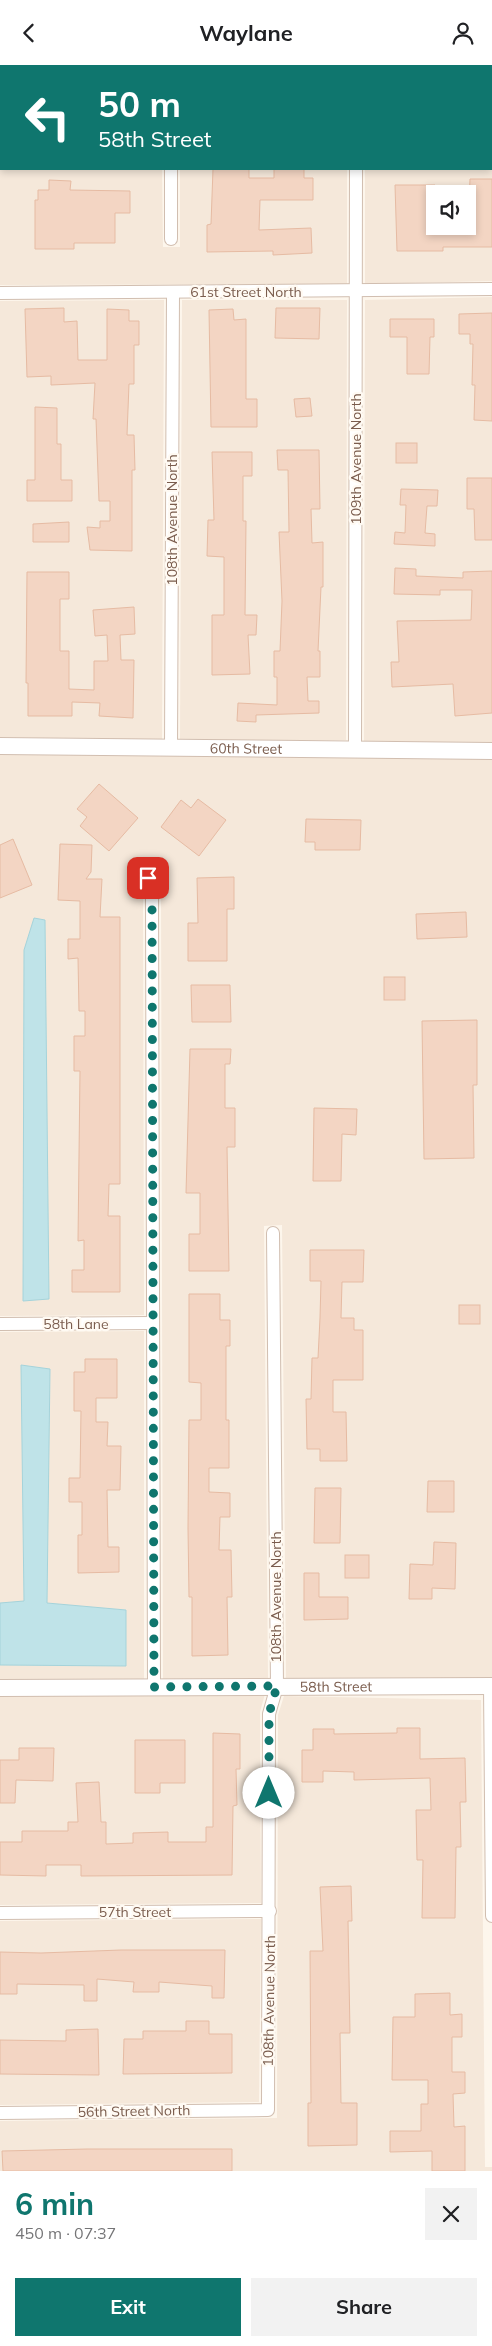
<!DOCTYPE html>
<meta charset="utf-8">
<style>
:root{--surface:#fff;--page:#f2f2f2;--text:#202124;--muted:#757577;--accent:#0f766e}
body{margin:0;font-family:Mulish,sans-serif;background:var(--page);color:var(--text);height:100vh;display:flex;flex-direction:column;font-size:19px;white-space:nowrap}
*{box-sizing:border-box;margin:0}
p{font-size:16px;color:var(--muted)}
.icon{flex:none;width:28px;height:28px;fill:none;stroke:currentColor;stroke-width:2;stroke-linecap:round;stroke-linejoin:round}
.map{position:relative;height:2106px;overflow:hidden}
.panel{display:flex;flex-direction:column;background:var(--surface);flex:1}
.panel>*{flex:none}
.banner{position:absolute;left:0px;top:0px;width:492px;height:105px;box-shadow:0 2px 8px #0003;background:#0f766e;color:#fff;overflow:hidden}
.buttons{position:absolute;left:426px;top:120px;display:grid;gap:10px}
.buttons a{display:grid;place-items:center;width:50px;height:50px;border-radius:0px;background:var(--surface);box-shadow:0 2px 8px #0003;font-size:25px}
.pin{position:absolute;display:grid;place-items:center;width:42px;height:42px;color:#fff;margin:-21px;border-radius:10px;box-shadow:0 2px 8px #0006}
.me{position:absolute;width:55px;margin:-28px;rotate:0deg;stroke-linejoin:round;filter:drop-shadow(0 0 4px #0008)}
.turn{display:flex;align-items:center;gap:18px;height:105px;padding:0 15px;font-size:22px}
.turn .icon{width:65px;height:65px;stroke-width:2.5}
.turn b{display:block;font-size:35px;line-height:42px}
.round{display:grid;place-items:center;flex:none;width:52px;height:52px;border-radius:0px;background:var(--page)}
.head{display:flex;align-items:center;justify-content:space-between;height:85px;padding:0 15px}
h1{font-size:30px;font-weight:700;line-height:38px;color:var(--accent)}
.cta{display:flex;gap:10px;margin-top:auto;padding:10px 15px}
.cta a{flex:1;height:58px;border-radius:0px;background:var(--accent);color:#fff;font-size:20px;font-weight:700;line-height:58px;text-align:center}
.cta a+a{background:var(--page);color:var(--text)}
header{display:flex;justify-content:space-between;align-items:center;height:65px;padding:0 15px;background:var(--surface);font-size:22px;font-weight:700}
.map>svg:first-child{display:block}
</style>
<header><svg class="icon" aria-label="back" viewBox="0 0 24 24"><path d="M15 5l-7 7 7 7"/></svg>Waylane<svg class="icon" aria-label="person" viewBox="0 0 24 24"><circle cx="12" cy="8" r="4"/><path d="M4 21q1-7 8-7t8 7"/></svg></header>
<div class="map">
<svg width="492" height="2106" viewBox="0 0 492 2106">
<rect width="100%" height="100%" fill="#fdf6ec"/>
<g fill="#f5e8da" fill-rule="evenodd">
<path d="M0 0H162L1 1V104H162L163 182H180V104H347V219L0 220Z"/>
<path d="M364 0H492V216L365 219V104H491V1ZM435 129H468V161H435Z"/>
<path d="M492 232V678L364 676 365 235Z"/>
<path d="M164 235 162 676 0 672V236Z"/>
<path d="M182 235H347L346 675 180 676Z"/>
<path d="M0 689 492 694V1613H286L282 1160 264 1161 268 1613 163 1614 161 830 155 803 138 807 143 831 144 1250 0 1251ZM34 853 45 855 49 1234 23 1236 24 885Z"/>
<path d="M144 1266V1614L0 1615V1600L126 1601V1545L47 1538 50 1304 21 1300 24 1537 0 1538V1267Z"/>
<path d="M265 1629 260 1647 261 1838 0 1840V1631Z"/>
<path d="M284 1631 481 1635 485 2102H492V2106H0V2056L277 2053 278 1650Z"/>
<path d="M261 1854 259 2037 0 2040V1856Z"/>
</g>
<g fill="#bfe3e8" stroke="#a5d3da">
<path d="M34 853 45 855 49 1234 23 1236 24 885Z"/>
<path d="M21 1300 50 1304 47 1538 126 1545V1601L0 1600V1538L24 1536Z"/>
</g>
<g fill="#f3d5c3" stroke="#e6bba3">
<path d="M213 104H249V113H274V104H304V113H313V135H260L259 165 311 163 312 188 273 190V186L207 187V160L211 159Z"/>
<path d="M470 114H492V182H443V186H397L395 120H435V161H468Z"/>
<path d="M49 115 71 116 70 125 130 126V148H115V178H74V184H35V135H38V125H49Z"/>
<path d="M64 243V257L77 256 78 295H107V244L129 245V256H139V280H134V319H129L127 370H134L135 405H132V486L90 485 87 462 100 463V456H110V436H99L96 354H93L95 318 51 320V311L27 312 25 244Z"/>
<path d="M276 243H320L319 274 275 273Z"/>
<path d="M233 244 234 255 246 254V334H257V362H211L209 245Z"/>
<path d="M492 248V356L474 355 475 320H472L473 279H470V269H459V249Z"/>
<path d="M390 254H434V272H430L429 309H407V272H390Z"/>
<path d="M310 333 312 351 296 352 294 334Z"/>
<path d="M35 342 57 343V379H61V415H72V436H27V415H35Z"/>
<rect x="396" y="378" width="21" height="20"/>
<path d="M277 385H319L320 444H311L312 478 323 477V522H321L318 586H320V612H307L308 636H319V648L256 650V657L237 656 238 638 277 640V612H274V586H280L282 536 279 467H289L288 405H278Z"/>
<path d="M212 387H252V411H243V456H246L245 550H257L256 570H248L250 609 212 610V550H224V492L207 491 208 455H214Z"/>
<path d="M467 413H492V475H475L474 444H467Z"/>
<path d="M401 424 438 425 437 441H427L425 468 435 469V481L394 479 395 467 405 468 406 440H400Z"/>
<path d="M69 457V477H33V459Z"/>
<path d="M395 503 416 504V511L463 513V507L492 506V648L455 651 453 619 392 622 391 597H399L397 556 471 555 472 525H440V530L394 529Z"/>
<path d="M27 507H69V534H60V586H69V624L94 625V596H108L107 570 95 571 93 545 134 542 135 569 120 570 121 595H134L133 653 99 651 100 638 72 637V651H28V618H26Z"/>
<path d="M99 719 138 753 109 786 80 761 87 752 77 744Z"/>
<path d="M198 734 226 755 199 791 161 762 181 735 191 743Z"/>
<path d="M306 754 361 755 360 785H315V777H305Z"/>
<path d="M13 774 32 820 0 833V780Z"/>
<path d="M60 779 92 780 91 807 86 814H102L100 852H120V1119H109L108 1151H120V1227H72V1205H84V1175L78 1176 80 1006H74V971H85V946H79L78 893 68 894V874H80V836L58 835Z"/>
<path d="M234 812V844H227V896H188V858H198L197 813Z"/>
<path d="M466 847 467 872 417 874 416 849Z"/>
<rect x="384" y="912" width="21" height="23"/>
<path d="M191 920H230L231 957H192Z"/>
<path d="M477 955V1020H473L474 1093 424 1094 422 956Z"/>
<path d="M190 984H231L230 999H225V1043H235V1082H227L229 1206H189V1169H200V1128H186Z"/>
<path d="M314 1043 357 1044 356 1070 342 1069 341 1116H313Z"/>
<path d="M310 1185H364L363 1217H342L341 1253H354V1265H363V1315H333V1347H346L347 1396H320V1384H307L306 1334H311L312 1293H318L320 1253 321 1216H310Z"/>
<path d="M189 1229H220V1255H230V1281H226V1355H229V1403H209V1427L230 1428V1452H220L219 1485H231L232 1532H227L228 1590 192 1591V1532H189L188 1463 189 1355H201V1318L189 1317Z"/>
<rect x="459" y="1240" width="21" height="19"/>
<path d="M85 1294H117V1333H96V1357H108L107 1381H121L120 1425H107L108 1482H119V1507L78 1508V1470H82V1437H69V1413H80L81 1346H74V1307H85Z"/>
<path d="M428 1416H454V1447H427Z"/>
<path d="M315 1423H341L340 1478H314Z"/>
<path d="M434 1477 456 1478 455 1524 432 1523V1534H409L410 1499 433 1500Z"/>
<rect x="345" y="1490" width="24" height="23"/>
<path d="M304 1508H319V1532H348V1554L304 1555Z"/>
<path d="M397 1663H420V1694L465 1693 466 1737H460L461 1782H456L455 1853H422L423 1795H417L416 1745H431L430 1713 354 1715V1707L323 1706V1717H302V1685H313V1664H334V1669L397 1668Z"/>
<path d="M213 1668 240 1669V1704H236L237 1740 233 1741 232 1810 81 1811V1800H46V1811L0 1810V1777H22V1766H68V1757H78L76 1718 99 1717 101 1757H106V1779L133 1778V1768L168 1767V1777H206V1762H213Z"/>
<path d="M135 1675H185V1718H160V1728H135Z"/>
<path d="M19 1683H54L53 1716 16 1715 15 1738H0V1695H19Z"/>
<path d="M351 1821 352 1856H348L350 1968H340L341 2038H357V2080L308 2081V2038H311L310 1886H323L320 1822Z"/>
<path d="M121 1885H225L224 1933H212V1921L159 1917V1927H133L134 1917 97 1914V1936H84V1920L17 1919V1929H0V1887L41 1888Z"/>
<path d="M450 1928V1950L462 1949V1972H452V2007H465V2028L453 2029 454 2062 465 2061V2106H432V2086L390 2087V2066H421V2039H428V2015H392L393 1952H415V1929Z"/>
<path d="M186 1956H209V1969H232V2008L123 2009 124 1974H143V1966H186Z"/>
<path d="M98 1964 99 2010 0 2009V1975L66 1976V1965Z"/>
<path d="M87 2084H232V2106H3L2 2086Z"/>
</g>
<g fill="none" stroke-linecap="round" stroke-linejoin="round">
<defs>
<g id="minor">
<path d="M171 0V1"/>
<path d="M355 0V1"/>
<path d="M171 104V174"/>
<path d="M0 228 492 224"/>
<path d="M355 683 356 104"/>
<path d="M171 684 173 227"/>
<path d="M148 813 152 830 154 1622"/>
<path d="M0 1259 153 1258"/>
<path d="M490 1621 492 1851"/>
<path d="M0 1848 270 1846"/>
<path d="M0 2048 268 2045 269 1649 277 1621 273 1168"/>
</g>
<g id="tertiary">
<path id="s1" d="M0 681 492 686"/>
<path id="s2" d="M0 1623 492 1621"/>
</g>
</defs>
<use href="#minor" stroke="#d1beb0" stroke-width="14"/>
<use href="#tertiary" stroke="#d1beb0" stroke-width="18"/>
<use href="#minor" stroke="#fff" stroke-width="12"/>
<use href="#tertiary" stroke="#fff" stroke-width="16"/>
</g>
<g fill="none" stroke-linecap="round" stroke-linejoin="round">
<path stroke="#0f766e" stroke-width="9" stroke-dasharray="0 16.2" d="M148 813 152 830 154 1622 277 1621 269 1649V1728"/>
</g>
<g text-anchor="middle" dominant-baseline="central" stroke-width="4.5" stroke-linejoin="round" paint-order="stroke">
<g font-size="14" fill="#7a5c4d" stroke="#fffaf3">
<text x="246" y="227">61st Street North</text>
<text transform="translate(356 394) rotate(-90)">109th Avenue North</text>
<text transform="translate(172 455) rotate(-90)">108th Avenue North</text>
<text stroke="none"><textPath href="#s1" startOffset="246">60th Street</textPath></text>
<text x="76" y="1259">58th Lane</text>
<text transform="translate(276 1532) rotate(-90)">108th Avenue North</text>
<text stroke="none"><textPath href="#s2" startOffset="336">58th Street</textPath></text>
<text x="135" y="1847">57th Street</text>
<text transform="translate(269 1936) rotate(-89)">108th Avenue North</text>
<text transform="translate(134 2046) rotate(-1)">56th Street North</text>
</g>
</g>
</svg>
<div class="buttons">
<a><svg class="icon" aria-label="sound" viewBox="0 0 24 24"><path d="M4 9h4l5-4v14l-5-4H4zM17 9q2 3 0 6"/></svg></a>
</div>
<div class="pin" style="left:148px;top:813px;background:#d93025"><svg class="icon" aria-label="arrive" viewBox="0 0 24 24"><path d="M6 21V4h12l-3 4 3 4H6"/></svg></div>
<svg class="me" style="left:269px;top:1728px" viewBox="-20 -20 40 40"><circle r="19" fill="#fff"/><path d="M0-13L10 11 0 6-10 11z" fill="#0f766e"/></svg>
<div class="banner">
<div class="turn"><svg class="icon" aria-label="left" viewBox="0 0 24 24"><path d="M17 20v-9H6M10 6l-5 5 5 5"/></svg><div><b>50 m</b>58th Street</div></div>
</div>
</div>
<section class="panel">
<div class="head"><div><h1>6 min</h1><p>450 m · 07:37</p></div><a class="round"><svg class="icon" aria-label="close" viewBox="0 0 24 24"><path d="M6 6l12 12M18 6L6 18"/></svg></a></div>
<div class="cta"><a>Exit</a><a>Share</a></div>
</section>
